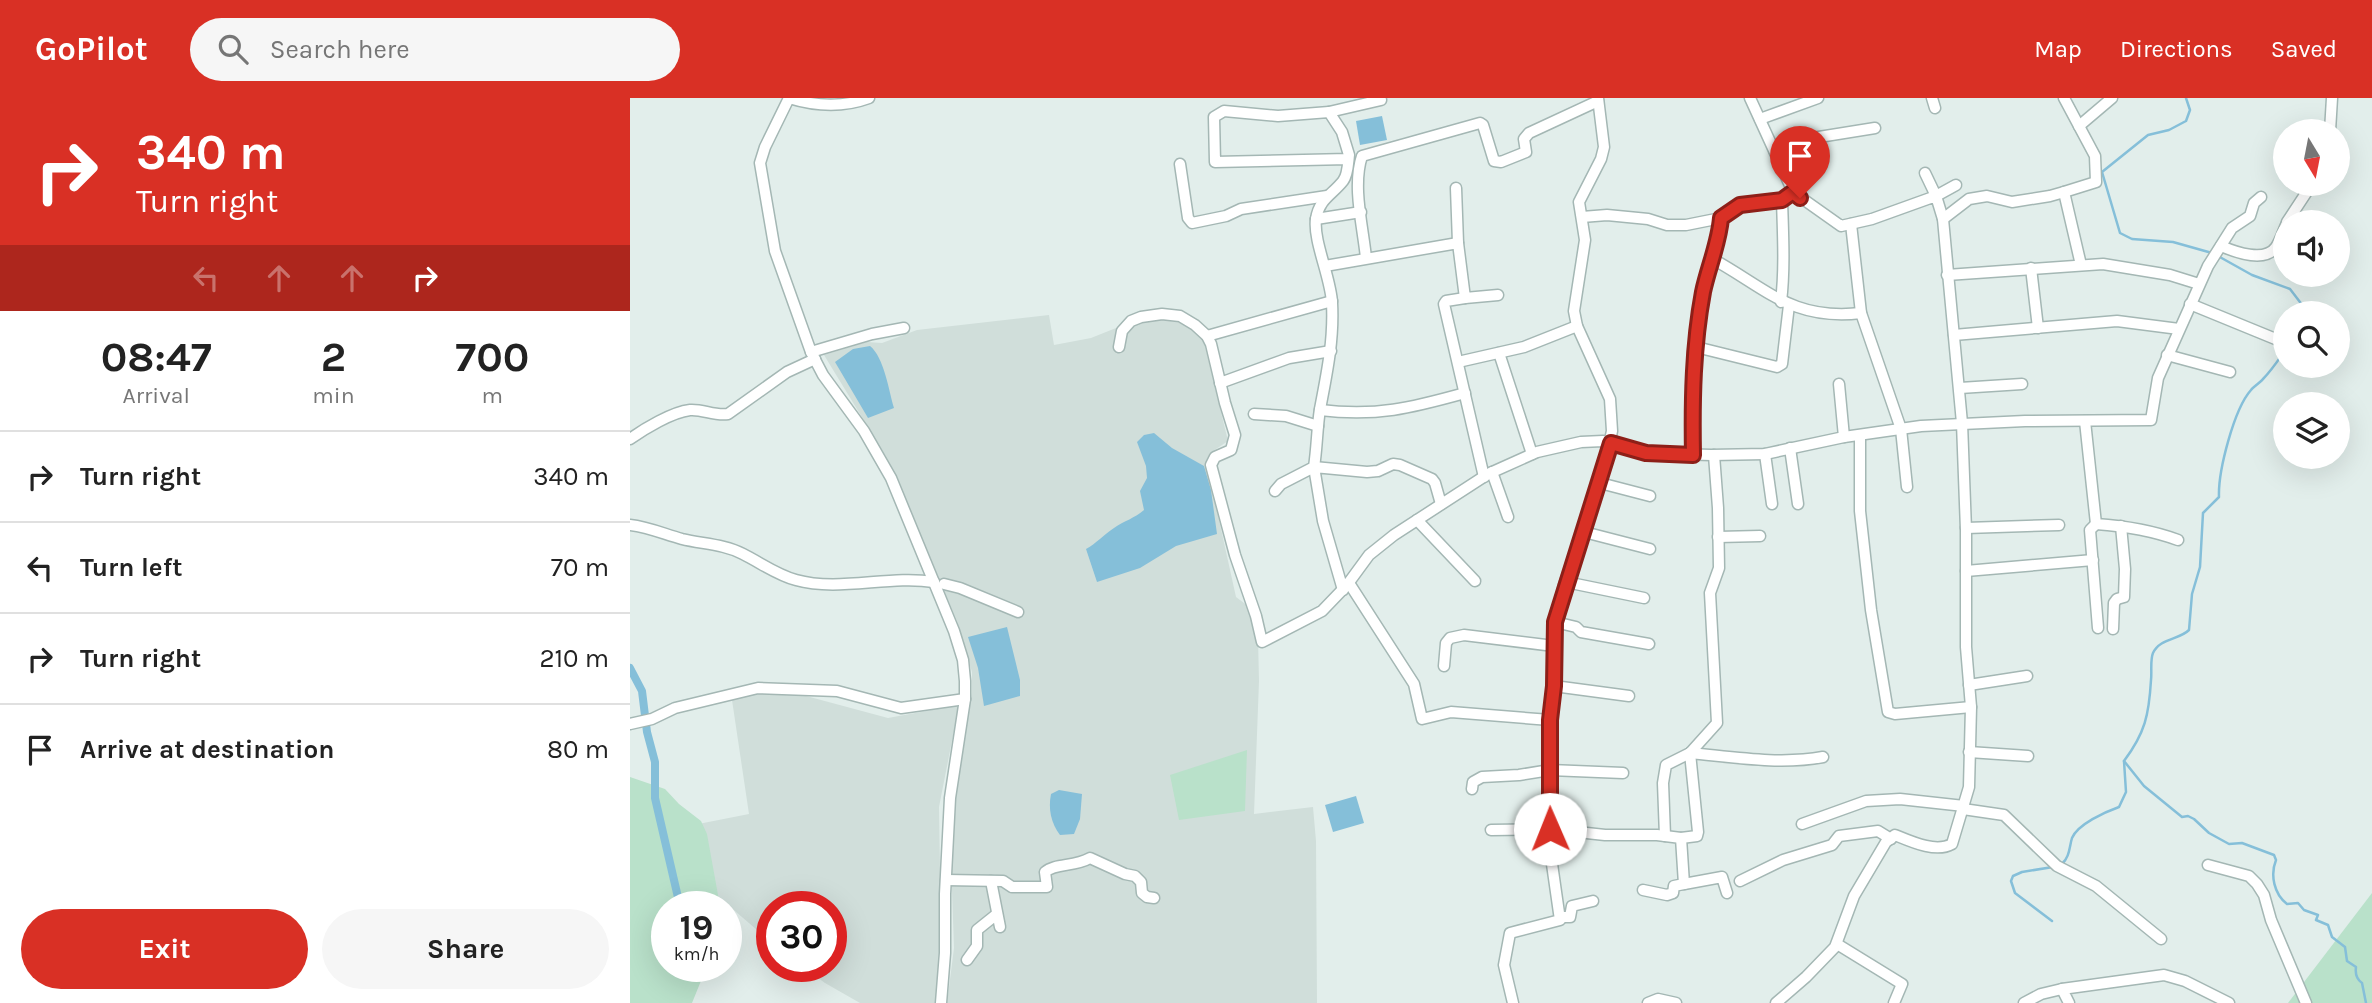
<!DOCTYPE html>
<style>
:root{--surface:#fff;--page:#f6f6f6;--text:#222;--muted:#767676;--line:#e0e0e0;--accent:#d93025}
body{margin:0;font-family:Karla,sans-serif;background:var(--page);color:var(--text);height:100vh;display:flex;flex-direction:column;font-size:26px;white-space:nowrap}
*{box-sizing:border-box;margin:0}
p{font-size:23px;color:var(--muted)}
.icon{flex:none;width:38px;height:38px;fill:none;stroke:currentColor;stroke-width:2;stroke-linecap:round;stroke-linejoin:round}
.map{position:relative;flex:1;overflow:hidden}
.side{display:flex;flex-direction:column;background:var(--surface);width:630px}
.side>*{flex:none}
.top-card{background:#d93025;color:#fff;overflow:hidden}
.needle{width:46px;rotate:170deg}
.tools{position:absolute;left:1643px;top:21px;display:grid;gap:14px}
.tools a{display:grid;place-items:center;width:77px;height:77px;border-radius:50%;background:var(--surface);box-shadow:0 7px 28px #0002;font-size:35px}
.speed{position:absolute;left:21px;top:793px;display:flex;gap:14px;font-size:35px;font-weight:700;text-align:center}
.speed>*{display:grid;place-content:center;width:91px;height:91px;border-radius:50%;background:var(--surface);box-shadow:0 7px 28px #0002;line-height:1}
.speed small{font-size:18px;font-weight:400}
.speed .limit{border:10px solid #d22;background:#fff;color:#111}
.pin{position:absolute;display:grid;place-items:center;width:60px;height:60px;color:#fff;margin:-72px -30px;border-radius:50% 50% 50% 0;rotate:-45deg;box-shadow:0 0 7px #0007}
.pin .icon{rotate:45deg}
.me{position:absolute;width:77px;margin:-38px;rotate:359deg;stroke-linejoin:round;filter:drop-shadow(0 0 5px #0008)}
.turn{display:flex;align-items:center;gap:24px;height:147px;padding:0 21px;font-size:32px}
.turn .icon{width:91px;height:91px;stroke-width:2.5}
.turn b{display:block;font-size:49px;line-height:60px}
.lanes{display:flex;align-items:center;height:66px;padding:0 21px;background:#0003;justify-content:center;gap:35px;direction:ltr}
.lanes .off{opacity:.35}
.eta{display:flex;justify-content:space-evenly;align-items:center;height:119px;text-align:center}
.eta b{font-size:42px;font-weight:700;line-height:49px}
.button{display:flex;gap:14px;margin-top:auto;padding:14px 21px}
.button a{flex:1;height:80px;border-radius:42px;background:var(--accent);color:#fff;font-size:28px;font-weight:700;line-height:80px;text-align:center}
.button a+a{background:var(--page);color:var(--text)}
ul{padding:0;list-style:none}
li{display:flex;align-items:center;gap:21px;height:91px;padding:0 21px;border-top:2px solid var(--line)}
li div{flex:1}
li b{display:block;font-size:26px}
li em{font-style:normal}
header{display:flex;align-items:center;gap:42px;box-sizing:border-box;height:98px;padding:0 35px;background:var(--accent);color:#fff}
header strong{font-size:33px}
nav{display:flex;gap:38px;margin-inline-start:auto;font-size:24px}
.search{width:490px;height:63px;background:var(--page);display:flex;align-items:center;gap:18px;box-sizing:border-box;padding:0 24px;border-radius:38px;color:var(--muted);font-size:26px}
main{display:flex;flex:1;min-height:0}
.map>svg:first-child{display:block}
</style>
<header>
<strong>GoPilot</strong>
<div class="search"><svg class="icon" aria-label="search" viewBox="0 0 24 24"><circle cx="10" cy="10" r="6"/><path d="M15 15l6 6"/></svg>Search here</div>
<nav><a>Map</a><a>Directions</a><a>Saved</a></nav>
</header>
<main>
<section class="side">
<div class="top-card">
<div class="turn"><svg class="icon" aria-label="right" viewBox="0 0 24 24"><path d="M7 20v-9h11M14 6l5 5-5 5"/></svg><div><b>340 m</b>Turn right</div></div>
<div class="lanes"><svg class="icon off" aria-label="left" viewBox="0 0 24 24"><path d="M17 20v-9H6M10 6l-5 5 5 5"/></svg><svg class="icon off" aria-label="ahead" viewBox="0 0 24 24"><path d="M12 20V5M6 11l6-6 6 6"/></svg><svg class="icon off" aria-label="ahead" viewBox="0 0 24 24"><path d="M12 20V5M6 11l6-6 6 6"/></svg><svg class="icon" aria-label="right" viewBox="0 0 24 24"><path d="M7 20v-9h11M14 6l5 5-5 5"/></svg></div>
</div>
<div class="eta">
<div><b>08:47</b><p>Arrival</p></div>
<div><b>2</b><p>min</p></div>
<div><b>700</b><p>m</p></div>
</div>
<ul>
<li><svg class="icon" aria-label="right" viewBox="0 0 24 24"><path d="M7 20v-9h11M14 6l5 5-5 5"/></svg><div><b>Turn right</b></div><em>340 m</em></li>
<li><svg class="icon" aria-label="left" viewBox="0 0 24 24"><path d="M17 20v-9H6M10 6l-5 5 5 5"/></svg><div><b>Turn left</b></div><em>70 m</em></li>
<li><svg class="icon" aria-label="right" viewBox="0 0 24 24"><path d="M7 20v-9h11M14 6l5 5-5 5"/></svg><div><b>Turn right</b></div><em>210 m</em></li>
<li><svg class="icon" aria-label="arrive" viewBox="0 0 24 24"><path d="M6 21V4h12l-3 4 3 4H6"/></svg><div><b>Arrive at destination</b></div><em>80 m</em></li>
</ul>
<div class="button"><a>Exit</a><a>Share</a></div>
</section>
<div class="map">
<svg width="1742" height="905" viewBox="0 0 1742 905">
<rect width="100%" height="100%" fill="#e2eeeb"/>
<g fill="#d0deda">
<path d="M419 217 424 247 461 240 491 228 522 220H550L561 226 573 240 598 343 580 355 576 363 606 499 618 508 628 540 629 583 624 716 683 709 686 743 687 905H317L324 850 321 764 322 715 342 595V574L327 523 269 386 255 357 194 257 237 244 252 245 287 232Z"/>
<path d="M139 593 165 595 258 620 329 607 309 709 311 832 307 905H230L195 885 172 868H201V808H142V845L55 770 48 730 119 716 102 602Z"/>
</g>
<g fill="#b9e1ca">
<path d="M617 652 615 713 549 722 540 677Z"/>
<path d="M0 679 35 691 49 706 71 723 77 736 90 808H37V868H77L62 905H0Z"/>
<path d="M1742 795V905H1658Z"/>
</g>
<g fill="#85bfd9">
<path d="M752 18 757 42 730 47 726 23Z"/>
<path d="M240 248C254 259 259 293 264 310L238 320 205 264 223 251Z"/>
<path d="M524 335 542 350 574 368 581 392 587 436 546 448 510 470 467 484 456 451C467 445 473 437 484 430 494 423 505 420 514 412L510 393 517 380 516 368 507 344 514 337Z"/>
<path d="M377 529 390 582V598L354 608 348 570 338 539Z"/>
<path d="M429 692 452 696 450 721 444 736 430 737C421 725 418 711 421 696Z"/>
<path d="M726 698 734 725 703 734 695 707Z"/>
</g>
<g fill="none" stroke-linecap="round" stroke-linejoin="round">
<g stroke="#85bfd9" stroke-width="2.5">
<path d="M1556 0 1560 12 1556 23 1539 32 1518 37 1472 74 1490 135 1502 141 1543 144 1582 155"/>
<path d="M1588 158 1622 177 1660 191 1673 208 1670 215"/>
<path d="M1494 663 1514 688 1552 719 1558 718 1564 721 1579 735 1599 746 1612 745 1644 757 1646 762C1640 777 1644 796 1657 806L1668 805 1674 812 1688 817 1686 822 1698 827 1702 839 1715 849 1717 863 1726 869C1725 876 1726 881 1732 885L1736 905"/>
<path d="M1432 766C1440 758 1439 750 1442 740 1448 726 1475 714 1489 709L1496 694 1494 663C1515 635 1519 617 1521 582 1522 574 1520 562 1523 555 1530 540 1549 542 1559 532L1562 496 1570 469 1573 415 1589 399C1588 373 1604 311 1621 292 1624 288 1630 285 1633 281 1642 272 1649 261 1656 251"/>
<path d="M1422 823 1385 795 1381 783 1383 778 1392 774 1423 769"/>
</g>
<path stroke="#85bfd9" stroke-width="8" d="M0 570 12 593 17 634 25 664V700L50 808"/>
<defs>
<g id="minor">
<path d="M239 0C212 10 185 8 159 0L135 49 130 65 145 153 181 254 193 277 234 333 261 380 324 533 333 562 335 583V601L320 700 315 796V855L311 905"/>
<path d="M1120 0 1163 94"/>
<path d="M1302 0 1305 10"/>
<path d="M1434 0 1465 58 1466 84 1434 94 1451 167"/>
<path d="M699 14 751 2"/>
<path d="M1130 21 1188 0"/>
<path d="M1449 28 1482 0"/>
<path d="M1700 33 1702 0"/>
<path d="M1145 54 1189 39 1245 30"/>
<path d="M550 66 558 120 562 125 596 118 611 111 697 98"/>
<path d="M1295 75 1306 98 1326 87"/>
<path d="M826 90 828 145"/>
<path d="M952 119 977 117 1018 121 1037 127H1056L1091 120"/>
<path d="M686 121 731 114"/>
<path d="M1313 121 1339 101 1357 98 1382 104 1420 98 1434 94"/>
<path d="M1657 124 1682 86"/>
<path d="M1221 126 1231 215 1271 331 1277 389"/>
<path d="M1591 148C1605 154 1635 165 1646 149 1650 143 1653 134 1656 127"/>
<path d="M736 160C733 129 722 88 732 58L850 25 853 27 864 63 871 64 896 54 894 41 899 35 968 3"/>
<path d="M1081 160C1136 190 1162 223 1231 215"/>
<path d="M695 168 828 145 835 200 868 197"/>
<path d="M1401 170 1408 230"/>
<path d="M1317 177 1473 166 1540 177 1569 186"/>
<path d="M835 200 816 203 814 206 854 379"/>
<path d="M1151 204C1155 170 1153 136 1152 102"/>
<path d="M1560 206 1648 242"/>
<path d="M1324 237 1487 223 1549 231"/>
<path d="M577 238 702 203"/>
<path d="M489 249 492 233 501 223 511 219 532 216 550 218 565 227 577 238 581 246 595 305 605 337 601 352 585 359 581 367 605 457 626 518 632 544 692 513 717 487 739 457 764 437 858 376 907 354 951 344 973 343 1016 355 1081 357 1135 356 1214 339 1291 328 1395 323 1521 322 1528 280 1578 168 1602 130 1620 118 1624 105 1631 99"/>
<path d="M1066 249 1147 269 1152 266 1159 207"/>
<path d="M181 254 242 236 274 230"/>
<path d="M869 255 902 356"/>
<path d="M1537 257 1600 274"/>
<path d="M828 264 894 249 947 228"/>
<path d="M590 285 659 260 701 253"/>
<path d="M1209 286 1214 339"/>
<path d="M1330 290 1392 286"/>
<path d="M690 312C746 319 781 310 835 295"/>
<path d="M624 316 656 318 688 328"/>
<path d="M1455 323 1466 426C1495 428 1521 432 1548 442"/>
<path d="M1230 338V413L1241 512 1258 614 1265 616 1341 609"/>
<path d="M0 341C14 331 42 314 60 312 73 311 84 318 98 316L157 274 185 261"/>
<path d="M1160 350 1168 406"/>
<path d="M1135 356 1142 406"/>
<path d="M1063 357C1062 302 1063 247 1073 194 1078 170 1089 145 1091 120L1110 107 1152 102 1163 94 1211 128 1242 121 1306 98 1313 121 1332 325 1336 432V549L1341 609 1339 689 1322 746C1306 755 1282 744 1265 737L1256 744 1224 798 1205 849 1176 879 1146 905"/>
<path d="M862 374 878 419"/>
<path d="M970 385 1020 398"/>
<path d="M645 393 651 386 684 369C687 350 687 330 690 311 697 275 704 241 702 205 701 180 683 143 686 121 689 101 702 97 713 83 718 77 718 65 719 57L712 34 699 14 648 18 594 13 584 19 585 64 718 61"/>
<path d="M787 422 845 483"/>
<path d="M1466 426 1460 432 1468 530"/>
<path d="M0 427C18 429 34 436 52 441 72 446 94 446 113 456 131 465 147 477 166 482 209 494 259 477 304 484"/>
<path d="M1336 430 1429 427"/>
<path d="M954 434 1020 451"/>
<path d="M1088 439 1130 438"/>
<path d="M1336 473 1463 462"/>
<path d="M936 484 1014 500"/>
<path d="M719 485 784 586 792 621 821 614 920 622"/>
<path d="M314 486 330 490 388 514"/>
<path d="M713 492 693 423 684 369 737 374 748 373 763 366 770 367 802 381 805 385 811 406"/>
<path d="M925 524 946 529 951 534 1019 546"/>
<path d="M1483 531 1484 505 1487 501 1494 499 1495 471 1491 428"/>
<path d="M814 568 816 545 820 540 834 537 924 548"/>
<path d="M1339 587 1397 578"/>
<path d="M924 588 999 598"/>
<path d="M0 626 22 621 45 610 128 590 207 593 271 610 335 601"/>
<path d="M1339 654 1398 658"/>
<path d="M1060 655C1103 659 1150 667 1193 659"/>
<path d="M842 691 843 684 852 679 889 677 920 672 993 675"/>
<path d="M1333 711 1374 717 1427 768 1466 788 1531 841"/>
<path d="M1172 726 1236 703 1270 701 1334 708"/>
<path d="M861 732 920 731 975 737H1027L1051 740 1054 786 1092 779 1097 795"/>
<path d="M1035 738 1033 685 1036 667 1060 655 1087 625 1080 495 1089 470 1088 410 1084 357"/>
<path d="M1051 740 1067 738 1068 734 1060 655"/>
<path d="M1578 767 1619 778 1627 786 1634 797 1641 822 1676 905"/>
<path d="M316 782 373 783 382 789H417L415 774C425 765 445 769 460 760L495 776 505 778 511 784 512 795 517 799 524 800"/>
<path d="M361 783 370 829"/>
<path d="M1110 783 1153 762 1202 747 1209 738 1248 733 1261 741"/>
<path d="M1013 792 1037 797 1043 795 1044 788 1054 786"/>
<path d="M930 819H940L942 808 963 803"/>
<path d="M1207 846 1272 886 1264 905"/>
<path d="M337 862 347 848V832L367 816"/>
<path d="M883 905 874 867 880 835 930 822 921 759 919 717 921 606 924 588 925 524 934 487 972 379 982 333 980 301 947 228 944 213 955 142 949 104 971 61 974 49 968 0"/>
<path d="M1018 905 1028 901 1046 905"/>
<path d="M1394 905 1411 896 1432 891"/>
<path d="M1439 905 1432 891 1534 877 1555 883 1599 905"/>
</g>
</defs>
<use href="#minor" stroke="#a4b7b4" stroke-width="13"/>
<use href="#minor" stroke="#fff" stroke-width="10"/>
</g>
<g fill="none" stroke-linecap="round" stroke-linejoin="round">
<defs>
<path id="route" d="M920 731V622L924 588 925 524 981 345 1016 355 1063 357C1062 302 1063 248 1073 194 1078 170 1089 145 1091 120L1110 107 1152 102 1163 94 1170 100"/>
</defs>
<use href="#route" stroke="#8d1f18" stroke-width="18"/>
<use href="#route" stroke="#d93025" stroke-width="12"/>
</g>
</svg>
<div class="tools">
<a><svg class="needle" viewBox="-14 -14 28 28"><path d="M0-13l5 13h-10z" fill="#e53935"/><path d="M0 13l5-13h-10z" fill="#767676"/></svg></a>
<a><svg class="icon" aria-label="sound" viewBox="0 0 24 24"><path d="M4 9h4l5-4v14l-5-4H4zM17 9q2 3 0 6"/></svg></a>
<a><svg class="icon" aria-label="search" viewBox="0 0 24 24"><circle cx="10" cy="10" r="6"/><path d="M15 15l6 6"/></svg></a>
<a><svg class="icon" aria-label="layers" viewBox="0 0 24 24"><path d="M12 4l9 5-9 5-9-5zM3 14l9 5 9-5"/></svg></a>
</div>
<div class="speed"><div>19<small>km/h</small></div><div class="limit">30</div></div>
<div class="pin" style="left:1170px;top:100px;background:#d93025"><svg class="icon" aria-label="arrive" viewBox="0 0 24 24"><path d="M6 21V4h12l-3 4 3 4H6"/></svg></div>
<svg class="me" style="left:920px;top:731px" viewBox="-20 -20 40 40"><circle r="19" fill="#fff"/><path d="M0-13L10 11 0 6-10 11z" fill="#d93025"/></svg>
</div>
</main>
